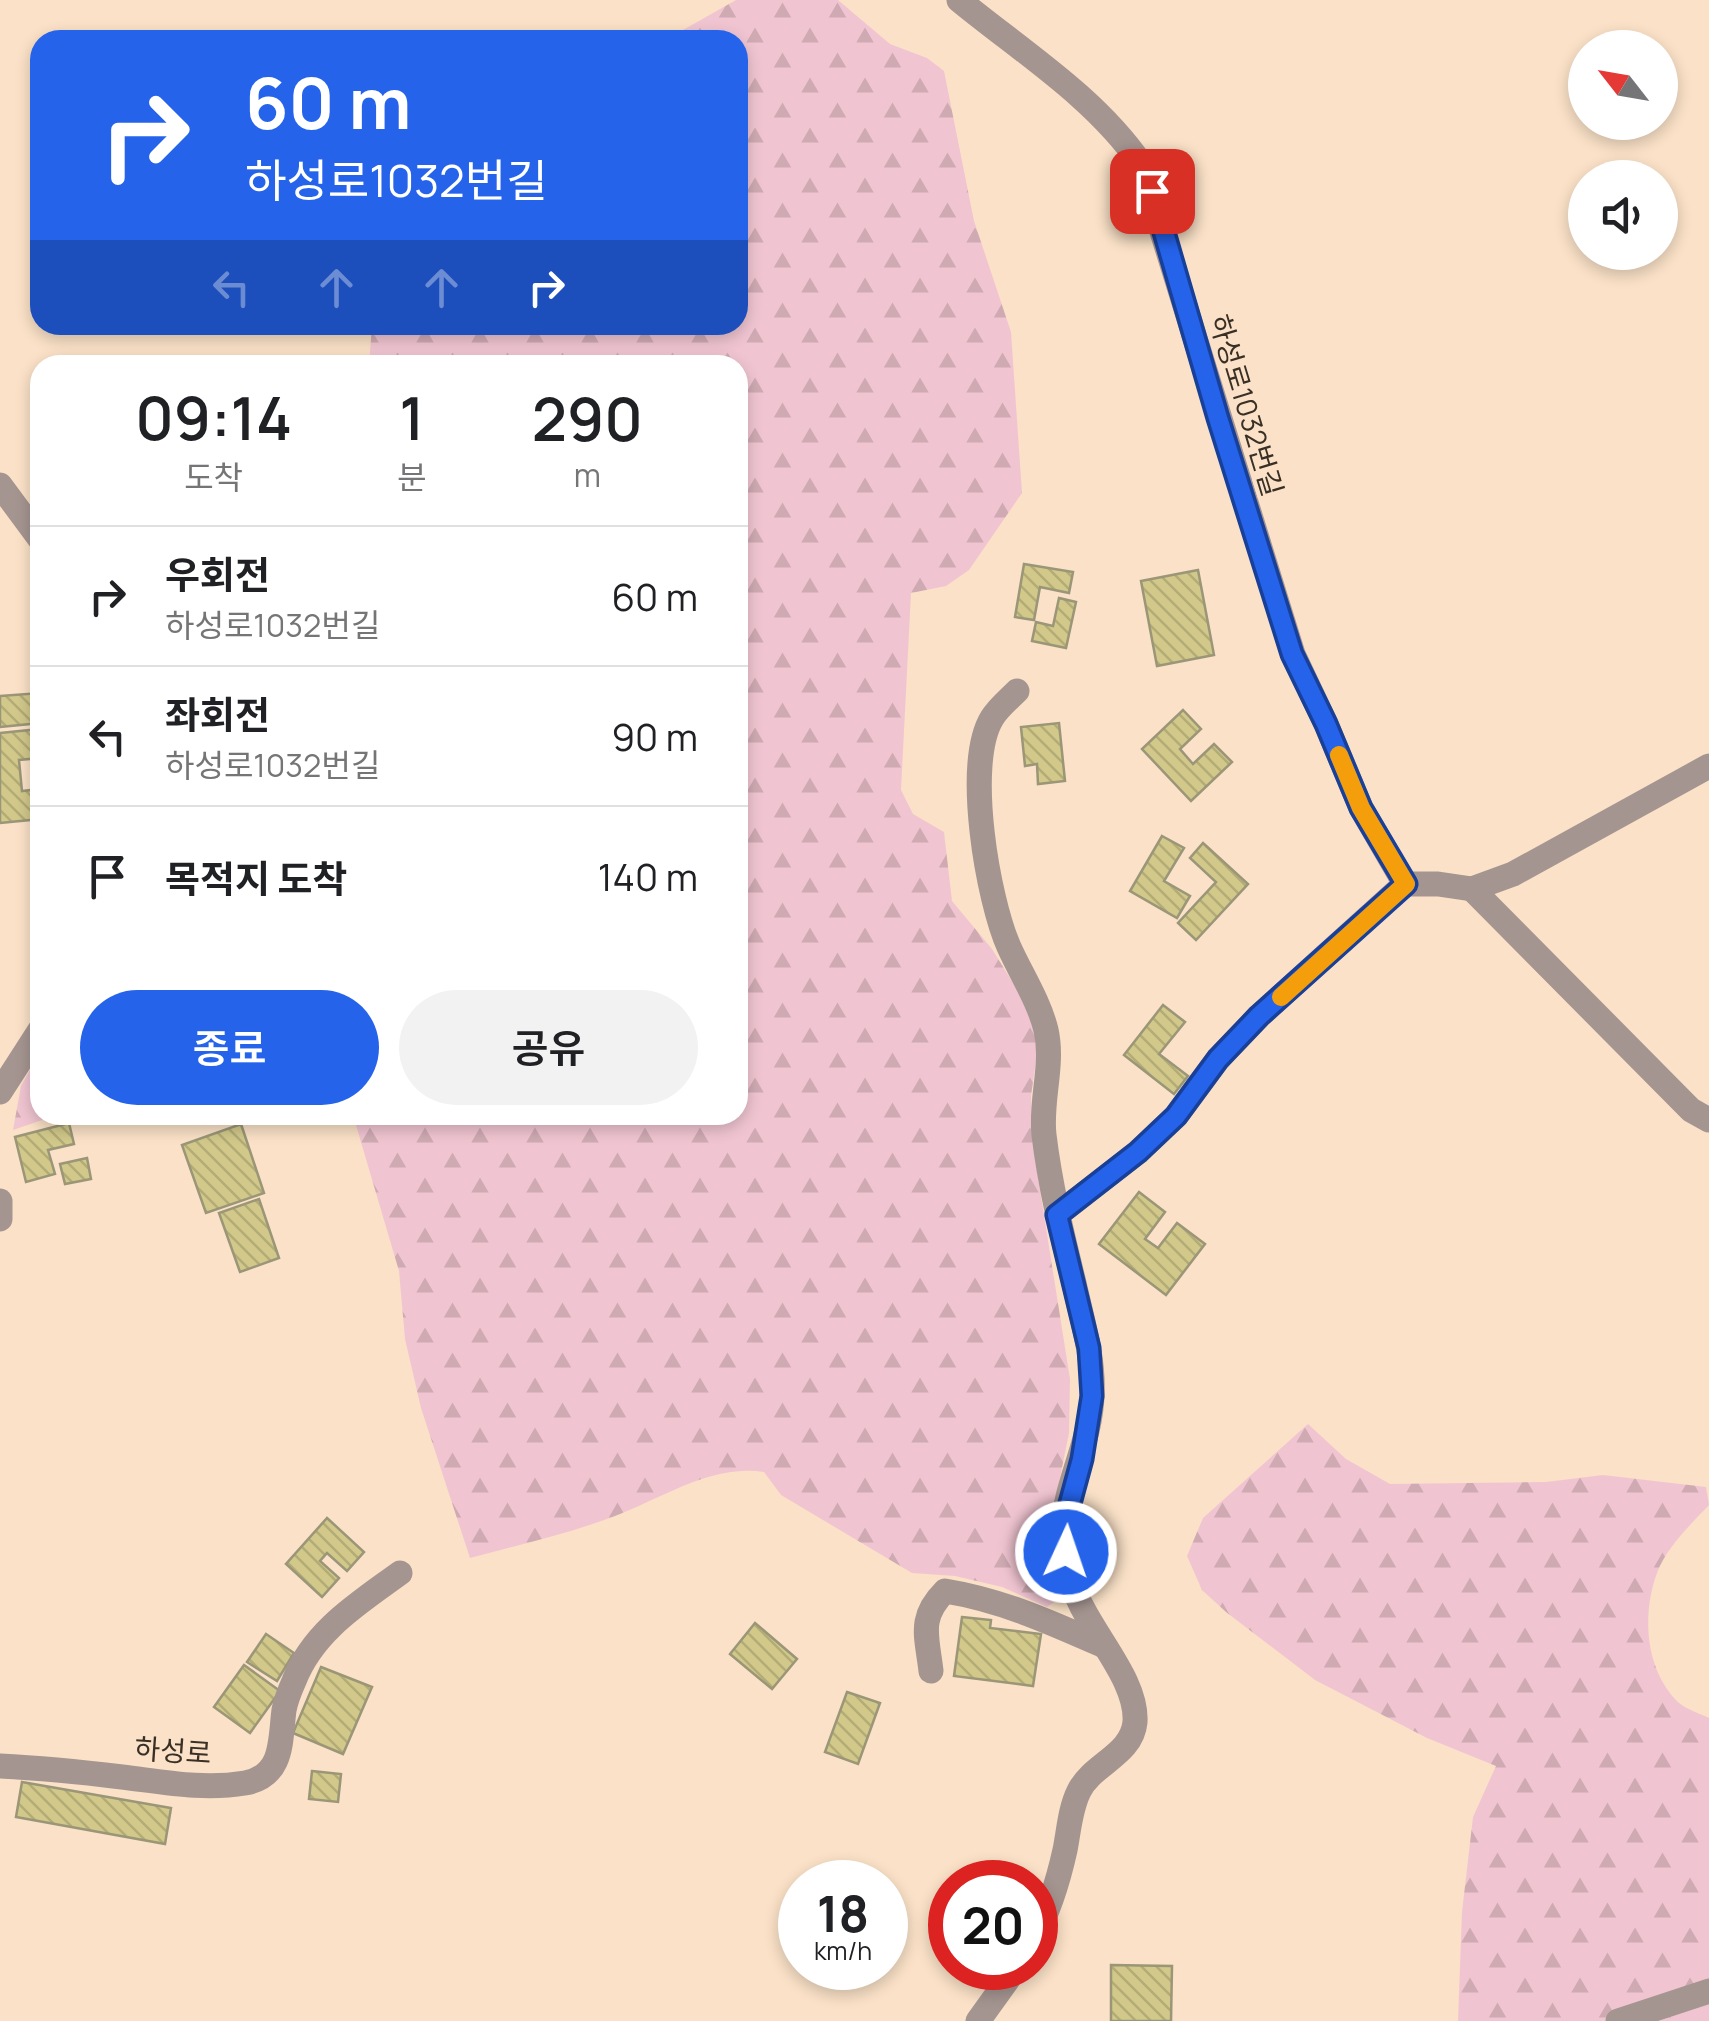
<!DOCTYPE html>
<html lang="ko">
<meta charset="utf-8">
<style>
:root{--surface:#fff;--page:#f2f2f2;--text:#202124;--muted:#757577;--line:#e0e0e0;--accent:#2563eb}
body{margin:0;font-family:Manrope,"Noto Sans KR",sans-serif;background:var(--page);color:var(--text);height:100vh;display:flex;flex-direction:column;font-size:38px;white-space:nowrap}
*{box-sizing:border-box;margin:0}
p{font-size:32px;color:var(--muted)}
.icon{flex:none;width:55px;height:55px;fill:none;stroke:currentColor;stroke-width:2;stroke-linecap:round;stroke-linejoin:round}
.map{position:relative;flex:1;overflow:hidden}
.drawer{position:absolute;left:30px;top:355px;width:718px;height:770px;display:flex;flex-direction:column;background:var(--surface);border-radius:30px;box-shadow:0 5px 15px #0003}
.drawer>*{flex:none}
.top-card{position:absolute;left:30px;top:30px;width:718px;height:305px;border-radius:30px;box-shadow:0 5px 15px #0003;background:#2563eb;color:#fff;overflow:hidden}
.needle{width:65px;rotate:301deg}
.fabs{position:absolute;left:1568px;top:30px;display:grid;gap:20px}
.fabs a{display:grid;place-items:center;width:110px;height:110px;border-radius:50%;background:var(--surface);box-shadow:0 5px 15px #0003;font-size:50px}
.speed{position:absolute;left:778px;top:1860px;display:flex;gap:20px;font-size:50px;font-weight:700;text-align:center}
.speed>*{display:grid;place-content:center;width:130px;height:130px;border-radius:50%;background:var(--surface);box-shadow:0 5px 15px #0003;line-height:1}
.speed small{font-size:25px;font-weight:400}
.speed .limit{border:15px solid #d22;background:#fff;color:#111}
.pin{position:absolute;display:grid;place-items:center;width:85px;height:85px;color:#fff;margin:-42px;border-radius:20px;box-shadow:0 5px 15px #0006}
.me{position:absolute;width:110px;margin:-55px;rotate:3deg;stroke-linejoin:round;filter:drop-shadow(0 0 8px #0008)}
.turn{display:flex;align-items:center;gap:35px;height:210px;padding:0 50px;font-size:45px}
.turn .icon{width:130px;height:130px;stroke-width:2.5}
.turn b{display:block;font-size:70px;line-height:85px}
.lanes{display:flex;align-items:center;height:95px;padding:0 50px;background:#0003;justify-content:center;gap:50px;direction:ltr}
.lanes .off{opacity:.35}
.eta{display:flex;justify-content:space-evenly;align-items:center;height:170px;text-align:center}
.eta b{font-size:60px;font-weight:600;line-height:70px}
.primary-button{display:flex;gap:20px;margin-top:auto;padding:20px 50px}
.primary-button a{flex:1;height:115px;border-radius:60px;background:var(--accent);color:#fff;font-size:40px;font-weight:600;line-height:115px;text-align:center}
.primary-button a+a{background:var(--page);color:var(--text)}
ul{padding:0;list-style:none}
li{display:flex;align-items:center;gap:30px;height:140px;padding:0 50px;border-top:2px solid var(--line)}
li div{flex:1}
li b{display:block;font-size:38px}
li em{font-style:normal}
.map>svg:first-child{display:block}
</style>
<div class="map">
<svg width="1709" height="2021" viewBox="0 0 1709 2021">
<defs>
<pattern id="forest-firs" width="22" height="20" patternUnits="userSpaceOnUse" patternTransform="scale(2.5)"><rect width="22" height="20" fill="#f0c5d1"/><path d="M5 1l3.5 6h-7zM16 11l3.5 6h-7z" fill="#cfaab3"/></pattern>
<pattern id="building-back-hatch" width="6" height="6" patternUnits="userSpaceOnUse" patternTransform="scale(2.5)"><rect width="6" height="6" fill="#d1c88a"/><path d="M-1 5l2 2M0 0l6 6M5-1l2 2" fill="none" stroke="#b4ac77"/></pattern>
</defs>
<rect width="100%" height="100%" fill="#fae1c7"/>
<g fill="url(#forest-firs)">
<path d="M736 0H838L890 44 927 58 944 71 974 221 1011 332 1022 493 969 570 946 586 911 593 901 790 913 814 944 832 952 901 992 949 1034 1017 1037 1054 1031 1096 1033 1146 1070 1379 1069 1433 1049 1532 1050 1561 1058 1587 1056 1601 1047 1607 1002 1587 955 1576 912 1573 781 1495 764 1472C709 1463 655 1503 604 1520 560 1536 514 1546 470 1558L421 1408 405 1339 399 1271 353 1115H738V365H369L372 325H738V40H619L683 30Z"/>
<path d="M40 1052V1115H57L13 1130 21 1086Z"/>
<path d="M1308 1424 1346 1459 1390 1484 1546 1482 1603 1475 1706 1487 1709 1505C1691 1524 1666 1548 1657 1573 1642 1614 1645 1666 1675 1699 1682 1708 1699 1713 1709 1718V2021H1458L1462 1912 1473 1817 1496 1766 1427 1738 1315 1680 1226 1612 1202 1590 1187 1556 1203 1518Z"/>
</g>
<g fill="url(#building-back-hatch)" stroke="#9a9677" stroke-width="2.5">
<path d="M1024 564 1073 572 1069 593 1040 587 1034 620 1015 617Z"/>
<path d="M1198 570 1214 655 1157 666 1141 581Z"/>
<path d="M1059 598 1076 602 1066 648 1032 641 1036 622 1053 626Z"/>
<path d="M40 693V723L0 727V696Z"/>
<path d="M1183 710 1201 729 1180 749 1193 764 1214 744 1232 762 1191 801 1142 749Z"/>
<path d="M1059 723 1065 781 1038 784 1037 764 1025 766 1021 727Z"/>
<path d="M40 729V758L19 760 22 791 40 789V819L0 823V733Z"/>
<path d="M1162 836 1184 848 1164 881 1190 896 1177 918 1130 891Z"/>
<path d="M1203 843 1248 884 1196 940 1178 923 1216 882 1190 858Z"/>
<path d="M1163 1005 1185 1022 1159 1054 1188 1076 1174 1094 1124 1055Z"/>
<path d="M69 1123 74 1144 48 1150 55 1174 26 1182 15 1137Z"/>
<path d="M241 1124 264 1193 206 1213 182 1145Z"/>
<path d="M87 1158 91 1179 65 1184 60 1164Z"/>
<path d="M1139 1192 1165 1212 1145 1239 1158 1248 1177 1223 1205 1244 1166 1295 1099 1244Z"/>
<path d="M259 1199 279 1258 240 1272 219 1213Z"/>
<path d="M327 1518 364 1552 347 1571 327 1553 320 1561 339 1578 322 1597 286 1564Z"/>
<path d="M962 1617 991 1620 990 1628 1041 1634 1033 1686 954 1676Z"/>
<path d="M755 1623 797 1659 772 1689 730 1654Z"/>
<path d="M266 1634 294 1653 277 1681 247 1662Z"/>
<path d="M244 1665 280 1691 250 1733 214 1707Z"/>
<path d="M321 1667 372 1687 343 1754 293 1733Z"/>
<path d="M847 1692 880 1703 858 1764 825 1752Z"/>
<path d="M312 1771 341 1774 338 1802 309 1799Z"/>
<path d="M22 1782 171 1808 165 1844 16 1817Z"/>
<path d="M1111 1965 1172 1966 1171 2021H1111Z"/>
</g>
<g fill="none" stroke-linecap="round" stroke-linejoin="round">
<g stroke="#a59591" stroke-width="25">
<path d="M959 0C1021 51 1095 97 1141 164L1293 654 1326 724 1361 808 1405 884H1438L1472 889 1513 874 1709 766"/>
<path d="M0 485 40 539"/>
<path d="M1017 691C1009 699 998 708 992 718 964 764 988 900 1009 947 1021 974 1039 1001 1046 1030 1054 1065 1040 1100 1044 1135 1050 1185 1062 1234 1074 1283 1082 1320 1094 1357 1092 1395 1091 1441 1066 1482 1063 1527 1062 1541 1066 1559 1069 1572 1079 1624 1138 1674 1135 1722 1132 1755 1092 1764 1079 1791 1070 1809 1069 1830 1065 1850 1059 1877 1049 1911 1035 1935"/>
<path d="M1472 889 1691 1110 1709 1120"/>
<path d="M0 1092 40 1030"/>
<path d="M0 1201V1219"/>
<path d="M1057 1215 1138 1152 1176 1116 1218 1059 1259 1016 1405 884"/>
<path d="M931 1671C927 1636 918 1618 945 1591 1001 1600 1050 1622 1102 1645"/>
<path d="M0 1766C41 1768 81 1772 122 1777 164 1782 203 1790 245 1783 284 1776 280 1740 284 1710 286 1700 290 1690 294 1681 313 1631 359 1603 400 1573"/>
<path d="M978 2021 1016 1968"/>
<path d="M1618 2021 1709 1991"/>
</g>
</g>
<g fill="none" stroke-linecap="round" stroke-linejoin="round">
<defs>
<path id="route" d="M1066 1552 1063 1529 1082 1459 1092 1396 1089 1348 1057 1215 1138 1152 1176 1116 1218 1059 1259 1016 1406 884 1361 808 1326 724 1292 654 1218 418 1152 191"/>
</defs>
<use href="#route" stroke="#184099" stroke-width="25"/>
<use href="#route" stroke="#2563eb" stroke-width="18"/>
<path stroke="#f59e0b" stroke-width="18" d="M1281 997 1406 884 1361 808 1339 755"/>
</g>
<g text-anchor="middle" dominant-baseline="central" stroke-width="8" stroke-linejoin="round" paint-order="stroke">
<g font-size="28" fill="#392f25" stroke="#fae1c7">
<text transform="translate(1247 405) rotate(73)">하성로1032번길</text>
<text transform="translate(173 1750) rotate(4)">하성로</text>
</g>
</g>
</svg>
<div class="fabs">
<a><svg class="needle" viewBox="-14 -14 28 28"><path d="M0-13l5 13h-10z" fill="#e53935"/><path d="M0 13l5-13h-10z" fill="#757577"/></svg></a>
<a><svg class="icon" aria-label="sound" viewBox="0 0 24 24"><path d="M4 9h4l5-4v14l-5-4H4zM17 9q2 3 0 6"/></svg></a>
</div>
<div class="speed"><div>18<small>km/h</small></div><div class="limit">20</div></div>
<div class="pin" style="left:1152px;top:191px;background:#d93025"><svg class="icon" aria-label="arrive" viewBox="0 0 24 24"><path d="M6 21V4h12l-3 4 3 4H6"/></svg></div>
<svg class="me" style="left:1066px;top:1552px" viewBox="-20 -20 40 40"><circle r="17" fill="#2563eb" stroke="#fff" stroke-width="3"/><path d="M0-11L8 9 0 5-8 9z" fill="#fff"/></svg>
<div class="top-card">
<div class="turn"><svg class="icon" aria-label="right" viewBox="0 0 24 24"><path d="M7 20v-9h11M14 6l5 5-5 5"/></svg><div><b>60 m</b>하성로1032번길</div></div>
<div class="lanes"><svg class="icon off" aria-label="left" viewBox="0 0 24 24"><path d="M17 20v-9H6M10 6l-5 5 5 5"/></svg><svg class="icon off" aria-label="ahead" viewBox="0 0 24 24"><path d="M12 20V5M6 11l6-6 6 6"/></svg><svg class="icon off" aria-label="ahead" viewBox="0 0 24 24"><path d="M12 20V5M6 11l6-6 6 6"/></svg><svg class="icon" aria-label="right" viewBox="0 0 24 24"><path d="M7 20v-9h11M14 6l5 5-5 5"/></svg></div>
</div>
<section class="drawer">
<div class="eta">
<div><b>09:14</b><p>도착</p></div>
<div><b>1</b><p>분</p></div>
<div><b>290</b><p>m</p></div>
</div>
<ul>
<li><svg class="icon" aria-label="right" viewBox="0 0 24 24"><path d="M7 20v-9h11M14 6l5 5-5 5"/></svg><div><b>우회전</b><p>하성로1032번길</p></div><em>60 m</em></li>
<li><svg class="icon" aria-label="left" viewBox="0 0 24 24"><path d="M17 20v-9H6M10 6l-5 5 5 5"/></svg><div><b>좌회전</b><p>하성로1032번길</p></div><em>90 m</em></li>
<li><svg class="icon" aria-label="arrive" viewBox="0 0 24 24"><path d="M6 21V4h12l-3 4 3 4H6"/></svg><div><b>목적지 도착</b></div><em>140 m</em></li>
</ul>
<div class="primary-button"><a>종료</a><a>공유</a></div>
</section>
</div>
